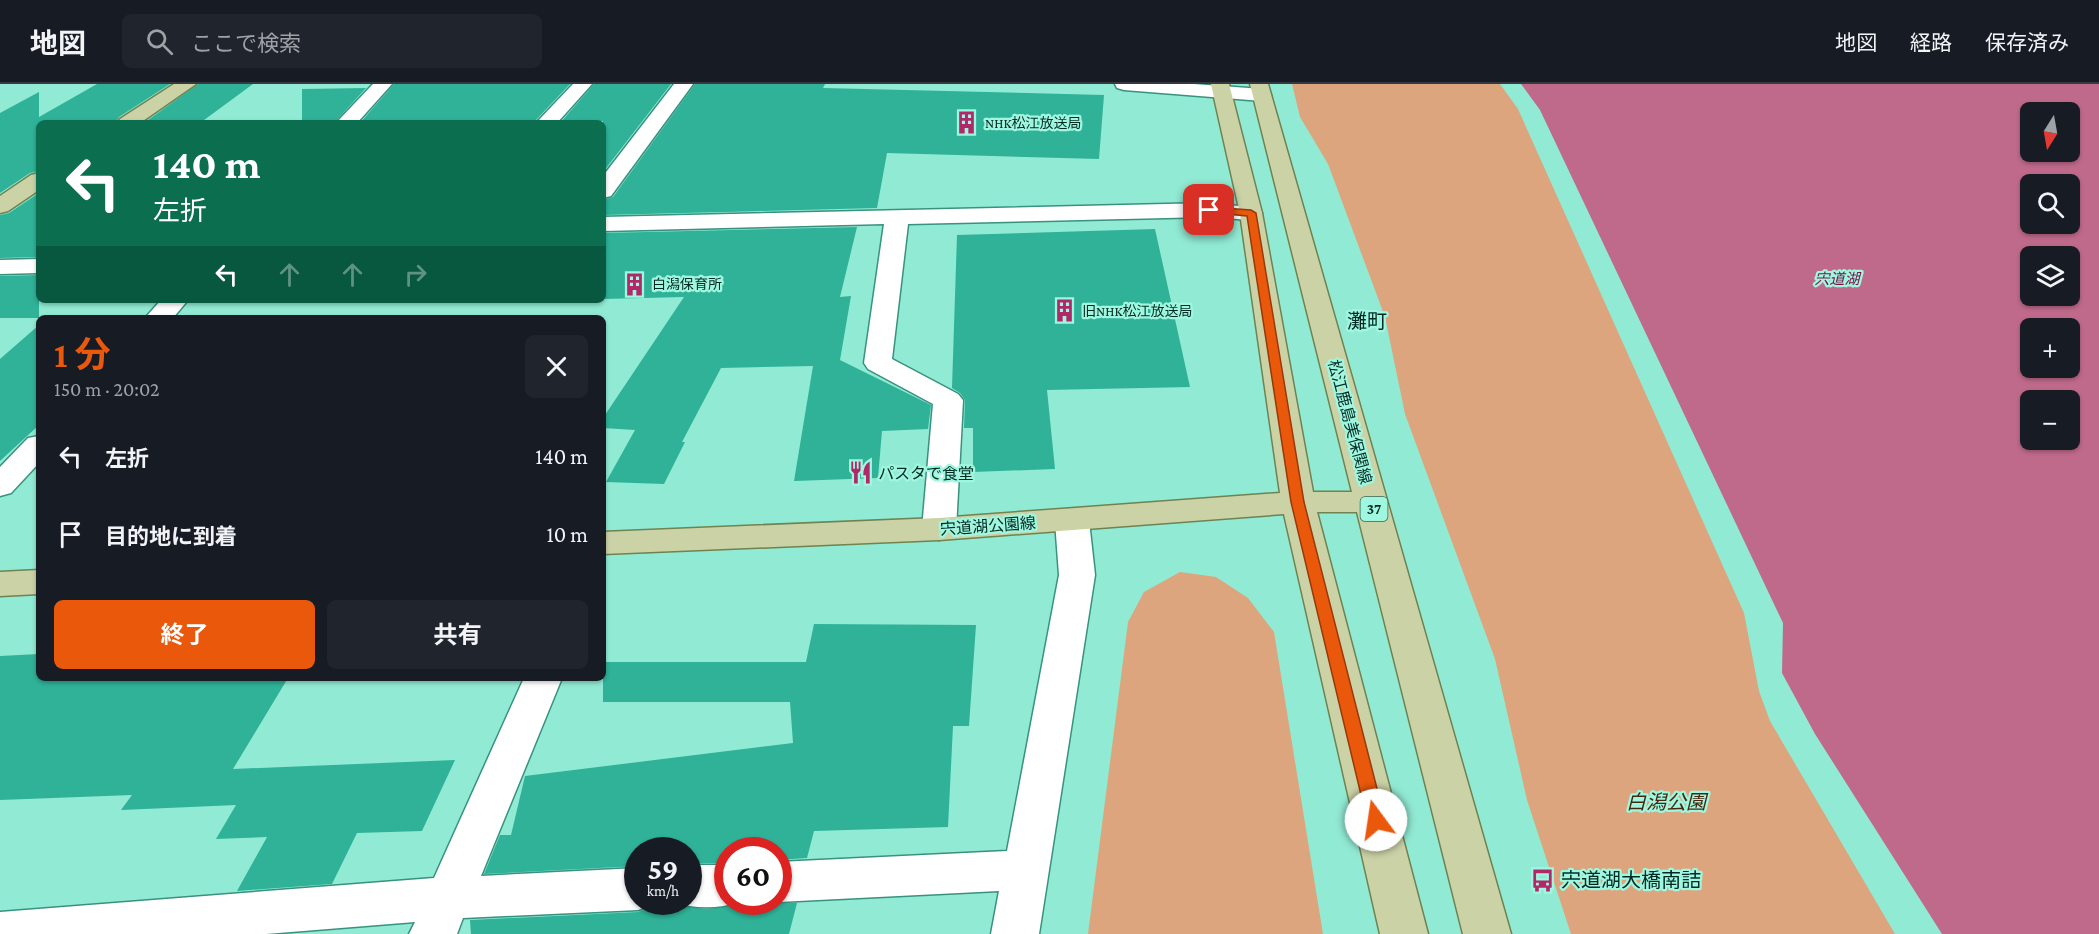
<!DOCTYPE html>
<html lang="ja">
<meta charset="utf-8">
<style>
:root{--surface:#171b24;--page:#20242c;--text:#f1f3f6;--muted:#9ea1a6;--line:#363941;--accent:#ea580c}
body{margin:0;font-family:"Crimson Pro","Noto Sans JP",serif;background:var(--page);color:var(--text);height:100vh;display:flex;flex-direction:column;font-size:22px;white-space:nowrap}
*{box-sizing:border-box;margin:0}
p{font-size:20px;color:var(--muted)}
.icon{flex:none;width:33px;height:33px;fill:none;stroke:currentColor;stroke-width:2;stroke-linecap:round;stroke-linejoin:round}
.map{position:relative;flex:1;overflow:hidden}
.sheet{position:absolute;left:36px;top:231px;width:570px;height:366px;display:flex;flex-direction:column;background:var(--surface);border-radius:9px;box-shadow:0 2px 4px #0004}
.sheet>*{flex:none}
.banner{position:absolute;left:36px;top:36px;width:570px;height:183px;border-radius:9px;box-shadow:0 2px 4px #0004;background:#0b6e4f;color:#fff;overflow:hidden}
.needle{width:39px;rotate:191deg}
.controls{position:absolute;left:2020px;top:18px;display:grid;gap:12px}
.controls a{display:grid;place-items:center;width:60px;height:60px;border-radius:9px;background:var(--surface);box-shadow:0 2px 4px #0004;font-size:30px}
.speed{position:absolute;left:624px;top:753px;display:flex;gap:12px;font-size:30px;font-weight:700;text-align:center}
.speed>*{display:grid;place-content:center;width:78px;height:78px;border-radius:50%;background:var(--surface);box-shadow:0 2px 4px #0004;line-height:1}
.speed small{font-size:15px;font-weight:400}
.speed .limit{border:9px solid #d22;background:#fff;color:#111}
.pin{position:absolute;display:grid;place-items:center;width:51px;height:51px;color:#fff;margin:-26px;border-radius:12px;box-shadow:0 3px 9px #0006}
.me{position:absolute;width:66px;margin:-33px;rotate:346deg;stroke-linejoin:round;filter:drop-shadow(0 0 4px #0008)}
.turn{display:flex;align-items:center;gap:21px;height:126px;padding:0 18px;font-size:27px}
.turn .icon{width:78px;height:78px;stroke-width:2.5}
.turn b{display:block;font-size:42px;line-height:51px}
.lanes{display:flex;align-items:center;height:57px;padding:0 18px;background:#0003;justify-content:center;gap:30px;direction:ltr}
.lanes .off{opacity:.35}
.round{display:grid;place-items:center;flex:none;width:63px;height:63px;border-radius:9px;background:var(--page)}
.headline{display:flex;align-items:center;justify-content:space-between;height:102px;padding:0 18px}
h1{font-size:36px;font-weight:700;line-height:45px;color:var(--accent)}
.button{display:flex;gap:12px;margin-top:auto;padding:12px 18px}
.button a{flex:1;height:69px;border-radius:9px;background:var(--accent);color:#fff;font-size:24px;font-weight:700;line-height:69px;text-align:center}
.button a+a{background:var(--page);color:var(--text)}
ul{padding:0;list-style:none}
li{display:flex;align-items:center;gap:18px;height:78px;padding:0 18px}
li div{flex:1}
li b{display:block;font-size:22px}
li em{font-style:normal}
header{display:flex;align-items:center;gap:36px;box-sizing:border-box;height:84px;padding:0 30px;background:var(--surface);border-bottom:2px solid var(--line)}
header strong{font-size:28px}
nav{display:flex;gap:33px;margin-inline-start:auto;font-size:21px}
.search{width:420px;height:54px;background:var(--page);display:flex;align-items:center;gap:15px;box-sizing:border-box;padding:0 21px;border-radius:9px;color:var(--muted);font-size:22px}
.map>svg:first-child{display:block}
</style>
<header>
<strong>地図</strong>
<div class="search"><svg class="icon" aria-label="search" viewBox="0 0 24 24"><circle cx="10" cy="10" r="6"/><path d="M15 15l6 6"/></svg>ここで検索</div>
<nav><a>地図</a><a>経路</a><a>保存済み</a></nav>
</header>
<div class="map">
<svg width="2099" height="850" viewBox="0 0 2099 850">
<rect width="100%" height="100%" fill="#91ead3"/>
<g fill="#dda57e">
<path d="M1292 0H1500L1518 25 1744 529 1759 607 1770 637 1895 850H1571L1527 716 1495 575 1405 330 1385 233 1328 80 1300 33Z"/>
<path d="M1180 488 1216 493 1248 514 1274 548 1323 850H1088L1128 538 1144 508Z"/>
</g>
<path fill="#c06a8b" fill-rule="evenodd" d="M1521 0H2099V850H1942L1815 650 1782 589 1783 539 1540 26ZM2031 28H2070V68H2031ZM2031 100H2070V140H2031ZM2070 172V212H2031V172ZM2031 244H2070V284H2031ZM2031 316H2070V356H2031Z"/>
<g fill="#2fb298">
<path d="M97 0H170L119 33 115 39H39V87L30 89 0 109V29L39 8V33Z"/>
<path d="M198 0H253L200 39H144Z"/>
<path d="M394 0H570L534 38 360 39Z"/>
<path d="M594 0H671L603 88V37L561 38Z"/>
<path d="M695 0H825L823 4 1104 11 1099 75 887 69 877 124 603 131V116L613 113Z"/>
<path d="M366 4 334 39H302V5Z"/>
<path d="M39 109V173L0 174V131L9 129Z"/>
<path d="M857 143 840 213 851 212 840 276 931 321 928 345 882 347 878 394 794 397 813 282 721 284 682 358H685L664 400 606 398 635 346 603 344V334L684 213 603 215V149Z"/>
<path d="M1155 145 1190 303 1047 306 1055 385 973 388V344H964L965 316 960 309 952 304 957 151Z"/>
<path d="M39 191V234H0V192Z"/>
<path d="M39 241V341L0 377V275Z"/>
<path d="M814 540 976 541 969 642H953L948 743 814 747 807 774 778 776V766H728V779H688V766H638V782L484 790 500 751H511L525 692 793 659 790 618H603V578H806Z"/>
<path d="M39 570V594H288L233 685 455 676 422 747 357 749 332 800 237 807 267 753 216 755 236 721 121 726 132 711 0 716V572Z"/>
<path d="M657 818H672L681 822 706 825 732 822 741 818 797 819 789 850H471L470 836 638 828 655 822Z"/>
</g>
<g fill="none" stroke-linecap="round" stroke-linejoin="round">
<defs>
<g id="minor">
<path d="M373 0H392L357 39H336Z"/>
<path d="M573 0H592L557 39H536Z"/>
<path d="M674 0H693L611 112 603 114V92Z"/>
<path d="M1115 0H1194L1262 5 1269 7 1271 11 1269 15 1262 17 1124 6 1117 4Z"/>
<path d="M1209 119 1259 124 1262 129 1259 134 1251 136 1209 133 908 140 892 275 958 310 963 316 956 445 951 453 939 456 927 453 922 445 933 320 868 285 864 279 884 140 603 147V133Z"/>
<path d="M39 175V189L0 190V176Z"/>
<path d="M161 216H188L173 234H145Z"/>
<path d="M39 352V379L11 409 0 412V383L28 354Z"/>
<path d="M1072 426 1084 429 1089 437 1095 491 1039 850H991L999 807 778 818H776H778V778L1007 767 1059 491 1055 437 1060 429Z"/>
<path d="M524 594H562L481 792 638 784V818H655L654 820 638 826 463 834 457 850H409L415 838 266 850H0V828L434 794Z"/>
<path d="M688 781H728V818H739C719 825 694 825 674 818H688Z"/>
</g>
<g id="major">
<path d="M174 0H196L140 39H117L120 35Z"/>
<path d="M1211 0H1229L1262 129 1313 408H1352L1250 0H1268L1511 850H1463L1357 428H1317L1428 850H1380L1284 430 939 456 603 470V448L939 434 1280 409 1240 129Z"/>
<path d="M39 89V106L8 127 0 129V112L31 91Z"/>
<path d="M39 486V510L0 512V488Z"/>
</g>
</defs>
<use href="#minor" stroke="#38927f" stroke-width="3"/>
<use href="#major" stroke="#6e8351" stroke-width="3"/>
<use href="#minor" fill="#fff" fill-rule="evenodd"/>
<use href="#major" fill="#cbd2a6" fill-rule="evenodd"/>
</g>
<path fill="#ea580c" stroke="#983908" stroke-width="1.5" d="M1209 123 1251 126 1256 129 1304 418 1385 736 1382 742 1376 744 1369 742 1367 736 1291 418 1247 132 1206 128V124Z"/>
<defs>
<symbol id="building-bare" viewBox="-9 -9 18 18"><path d="M-4-6H4V6H1V3H-1V6H-4ZM-2.5-4.3h1.7v1.8h-1.7ZM.8-4.3h1.7v1.8H.8ZM-2.5-1h1.7V.8h-1.7ZM.8-1h1.7V.8H.8Z" fill="#b0286a" stroke="#9ff7e0" stroke-width="2.5" paint-order="stroke"/></symbol>
<symbol id="restaurant-bare" viewBox="-9 -9 18 18"><path d="M-5-6h1v4h1v-4h1v4h1v-4h1v5L-1.5 .5V6h-2V.5L-5-1ZM5-6V6H3V1.5H1.5Q1.5-4 5-6Z" fill="#b0286a" stroke="#9ff7e0" stroke-width="2.5" paint-order="stroke"/></symbol>
<symbol id="bus-bare" viewBox="-9 -9 18 18"><path d="M-5-6H5V4H4V6H2V4H-2V6H-4V4H-5ZM-3.5-4V0h7V-4ZM-3.5 1.2v1.5H-2V1.2ZM2 1.2v1.5H3.5V1.2Z" fill="#b0286a" stroke="#9ff7e0" stroke-width="2.5" paint-order="stroke"/></symbol>
</defs>
<g fill-rule="evenodd">
<use href="#building-bare" x="950" y="22" width="33" height="33"/>
<use href="#building-bare" x="618" y="184" width="33" height="33"/>
<use href="#building-bare" x="1048" y="210" width="33" height="33"/>
<use href="#restaurant-bare" x="844" y="372" width="33" height="33"/>
<use href="#bus-bare" x="1526" y="780" width="33" height="33"/>
</g>
<g text-anchor="middle" dominant-baseline="central" stroke-width="4.5" stroke-linejoin="round" paint-order="stroke">
<g font-size="14" fill="#022922" stroke="#9ff7e0" text-anchor="start">
<text x="985" y="39">NHK松江放送局</text>
<text x="652" y="200">白潟保育所</text>
<text x="1082" y="227">旧NHK松江放送局</text>
</g>
<g font-size="15" font-style="italic" fill="#7a0e46" stroke="#9ff7e0">
<text x="1837" y="195">宍道湖</text>
</g>
<rect fill="#9ff7e0" stroke="#31675b" stroke-width="1.5" x="1360.5" y="413" width="27" height="24" rx="4.5"/>
<g font-size="15" font-weight="bold" fill="#022922">
<text x="1374" y="425">37</text>
</g>
<g font-size="16" fill="#022922" stroke="#9ff7e0">
<text transform="translate(1350 338) rotate(75)">松江鹿島美保関線</text>
<text transform="translate(988 442) rotate(-4)">宍道湖公園線</text>
</g>
<g font-size="16" fill="#022922" stroke="#9ff7e0" text-anchor="start">
<text x="878" y="389">パスタで食堂</text>
</g>
<g font-size="20" fill="#022922" stroke="#9ff7e0">
<text x="1367" y="237">灘町</text>
</g>
<g font-size="20" font-style="italic" fill="#46270f" stroke="#9ff7e0">
<text x="1666" y="718">白潟公園</text>
</g>
<g font-size="20" fill="#022922" stroke="#9ff7e0" text-anchor="start">
<text x="1561" y="796">宍道湖大橋南詰</text>
</g>
</g>
</svg>
<div class="controls">
<a><svg class="needle" viewBox="-14 -14 28 28"><path d="M0-13l5 13h-10z" fill="#e53935"/><path d="M0 13l5-13h-10z" fill="#9ea1a6"/></svg></a>
<a><svg class="icon" aria-label="search" viewBox="0 0 24 24"><circle cx="10" cy="10" r="6"/><path d="M15 15l6 6"/></svg></a>
<a><svg class="icon" aria-label="layers" viewBox="0 0 24 24"><path d="M12 4l9 5-9 5-9-5zM3 14l9 5 9-5"/></svg></a>
<a>+</a>
<a>−</a>
</div>
<div class="speed"><div>59<small>km/h</small></div><div class="limit">60</div></div>
<div class="pin" style="left:1209px;top:126px;background:#d93025"><svg class="icon" aria-label="arrive" viewBox="0 0 24 24"><path d="M6 21V4h12l-3 4 3 4H6"/></svg></div>
<svg class="me" style="left:1376px;top:736px" viewBox="-20 -20 40 40"><circle r="19" fill="#fff"/><path d="M0-13L10 11 0 6-10 11z" fill="#ea580c"/></svg>
<div class="banner">
<div class="turn"><svg class="icon" aria-label="left" viewBox="0 0 24 24"><path d="M17 20v-9H6M10 6l-5 5 5 5"/></svg><div><b>140 m</b>左折</div></div>
<div class="lanes"><svg class="icon" aria-label="left" viewBox="0 0 24 24"><path d="M17 20v-9H6M10 6l-5 5 5 5"/></svg><svg class="icon off" aria-label="ahead" viewBox="0 0 24 24"><path d="M12 20V5M6 11l6-6 6 6"/></svg><svg class="icon off" aria-label="ahead" viewBox="0 0 24 24"><path d="M12 20V5M6 11l6-6 6 6"/></svg><svg class="icon off" aria-label="right" viewBox="0 0 24 24"><path d="M7 20v-9h11M14 6l5 5-5 5"/></svg></div>
</div>
<section class="sheet">
<div class="headline"><div><h1>1 分</h1><p>150 m · 20:02</p></div><a class="round"><svg class="icon" aria-label="close" viewBox="0 0 24 24"><path d="M6 6l12 12M18 6L6 18"/></svg></a></div>
<ul>
<li><svg class="icon" aria-label="left" viewBox="0 0 24 24"><path d="M17 20v-9H6M10 6l-5 5 5 5"/></svg><div><b>左折</b></div><em>140 m</em></li>
<li><svg class="icon" aria-label="arrive" viewBox="0 0 24 24"><path d="M6 21V4h12l-3 4 3 4H6"/></svg><div><b>目的地に到着</b></div><em>10 m</em></li>
</ul>
<div class="button"><a>終了</a><a>共有</a></div>
</section>
</div>
